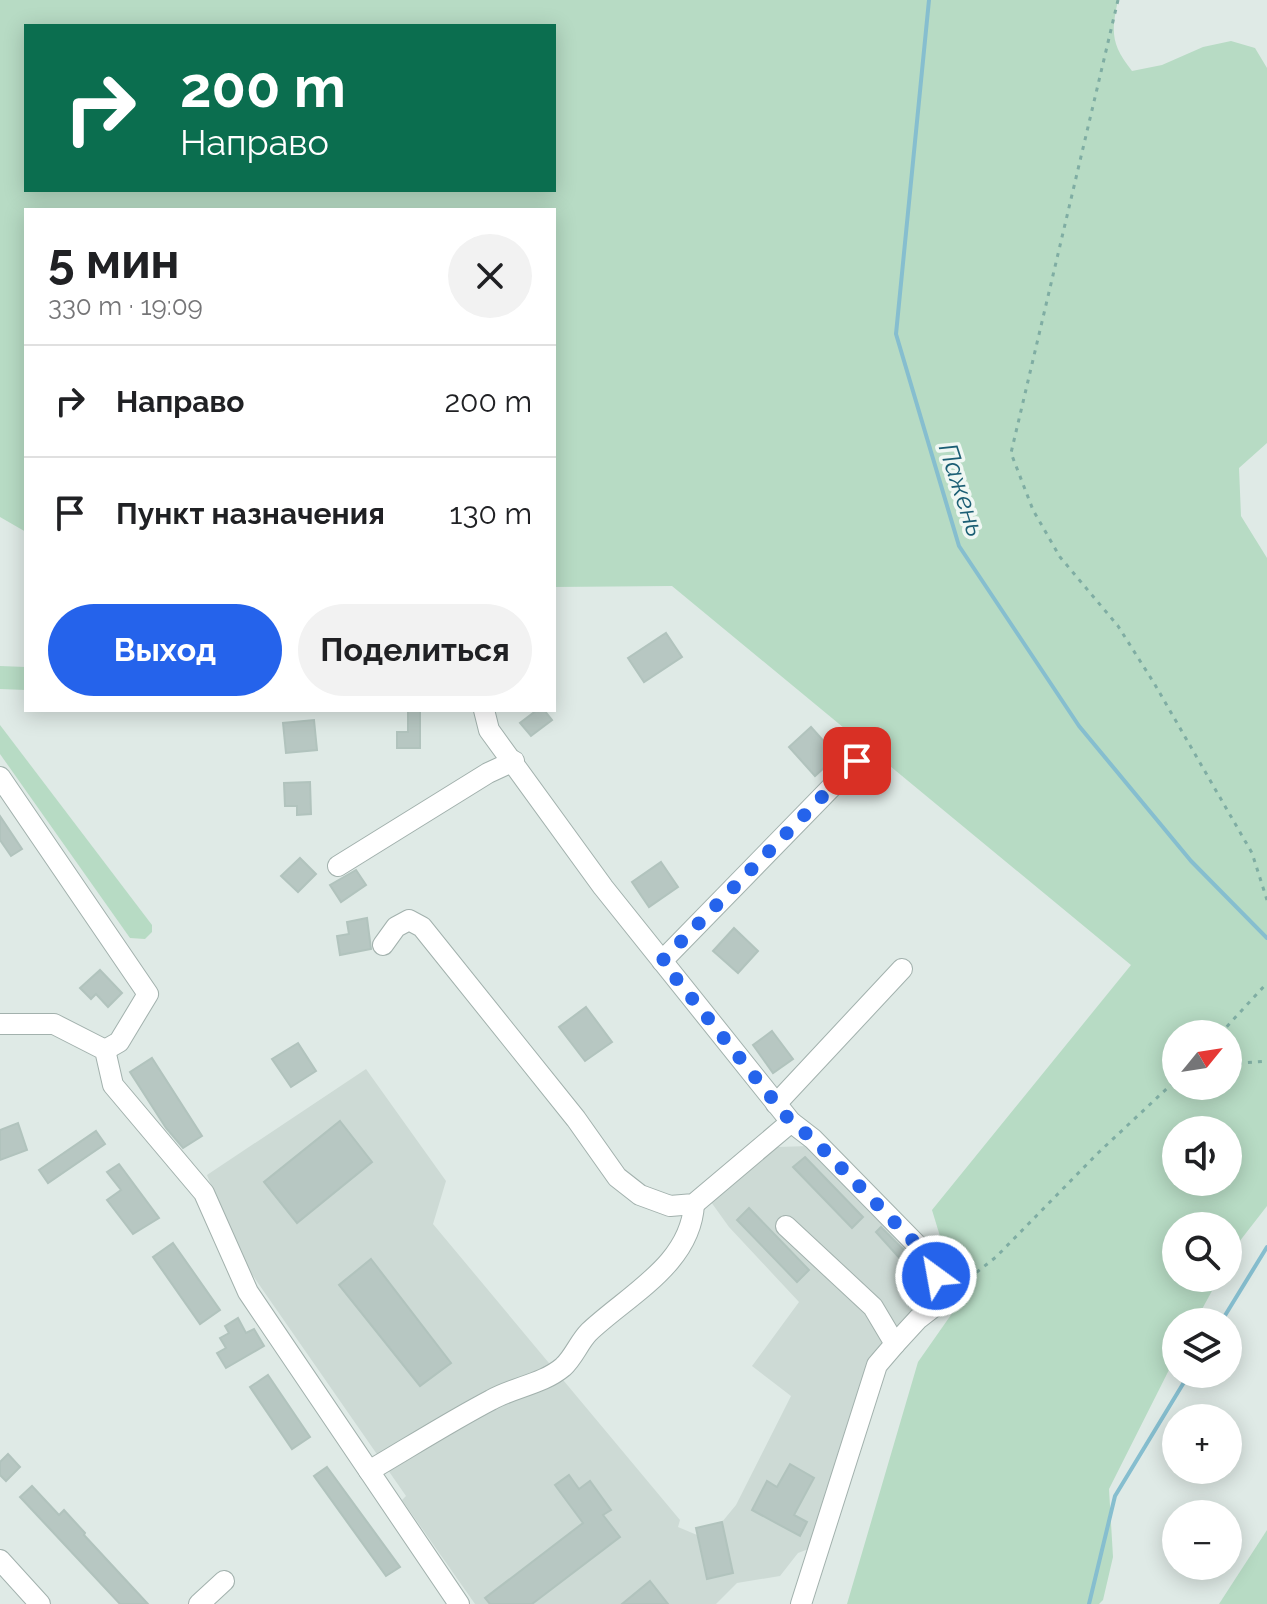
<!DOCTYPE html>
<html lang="ru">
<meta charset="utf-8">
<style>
:root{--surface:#fff;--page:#f2f2f2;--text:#202124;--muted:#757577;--line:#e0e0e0;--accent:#2563eb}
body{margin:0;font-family:Raleway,sans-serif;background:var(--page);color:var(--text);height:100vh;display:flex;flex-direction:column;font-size:30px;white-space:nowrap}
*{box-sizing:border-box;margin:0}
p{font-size:26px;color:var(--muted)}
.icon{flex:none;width:44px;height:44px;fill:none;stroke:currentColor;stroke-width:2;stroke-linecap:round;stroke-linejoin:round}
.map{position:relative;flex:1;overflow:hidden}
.drawer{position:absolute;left:24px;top:208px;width:532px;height:504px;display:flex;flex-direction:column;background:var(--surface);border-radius:0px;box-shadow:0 4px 20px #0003}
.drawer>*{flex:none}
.top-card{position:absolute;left:24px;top:24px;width:532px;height:168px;border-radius:0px;box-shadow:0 4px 20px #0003;background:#0b6e4f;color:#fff;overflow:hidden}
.needle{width:52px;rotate:60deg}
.tools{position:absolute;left:1162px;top:1020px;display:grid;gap:16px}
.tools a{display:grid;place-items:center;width:80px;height:80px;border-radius:50%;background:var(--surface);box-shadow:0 4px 20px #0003;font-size:40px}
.pin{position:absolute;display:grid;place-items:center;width:68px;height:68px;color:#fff;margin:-34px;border-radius:16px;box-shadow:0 4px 12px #0006}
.me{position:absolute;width:88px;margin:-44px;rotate:328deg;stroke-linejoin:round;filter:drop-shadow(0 0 6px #0008)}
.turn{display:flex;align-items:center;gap:28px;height:168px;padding:0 24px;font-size:36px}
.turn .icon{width:104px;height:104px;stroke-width:2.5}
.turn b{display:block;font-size:56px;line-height:68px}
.round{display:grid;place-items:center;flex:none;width:84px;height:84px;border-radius:42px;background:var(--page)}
.overview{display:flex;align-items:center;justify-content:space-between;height:136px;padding:0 24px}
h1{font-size:48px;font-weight:700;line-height:60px}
.primary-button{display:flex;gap:16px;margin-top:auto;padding:16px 24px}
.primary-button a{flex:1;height:92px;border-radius:48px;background:var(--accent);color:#fff;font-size:32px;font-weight:700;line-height:92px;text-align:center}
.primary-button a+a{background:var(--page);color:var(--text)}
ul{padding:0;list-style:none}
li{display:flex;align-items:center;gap:24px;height:112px;padding:0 24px;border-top:2px solid var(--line)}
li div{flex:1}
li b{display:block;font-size:30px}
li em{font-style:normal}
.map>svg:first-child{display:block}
</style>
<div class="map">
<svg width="1267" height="1604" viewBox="0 0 1267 1604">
<rect width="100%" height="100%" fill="#dfeae6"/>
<path fill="#cddad5" d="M366 1069 446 1181 433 1224 680 1520 678 1527 697 1535 696 1528 722 1522 736 1505 791 1396 752 1366 799 1302 729 1227 711 1202 777 1147 810 1146 930 1274 929 1297 884 1343 811 1548 798 1553 780 1576 737 1583 716 1604H475L402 1500 406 1496 240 1257 207 1175Z"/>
<g fill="#b7dbc4" fill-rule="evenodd">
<path d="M0 0H1118C1111 33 1111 44 1132 71L1162 65 1203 47 1231 41 1255 48 1267 68V443L1239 468 1241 516 1267 558V1206L1239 1242 1228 1261V1226H1176V1278H1219L1195 1322H1176V1356L1109 1489 1113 1557 1103 1600 1099 1604H847L918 1362 960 1302 932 1210 1131 965 672 586 554 587V210H26V532L0 517ZM554 26V190H26V26ZM1228 1034V1086H1176V1034ZM1228 1130V1182H1176V1130Z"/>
<path d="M0 666 26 667V690L0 689Z"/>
<path d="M0 725 152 925V932L145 939 130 938 0 754Z"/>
<path d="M1267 1530V1604H1219Z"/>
</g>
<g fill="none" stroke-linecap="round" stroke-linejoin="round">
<g stroke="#86becf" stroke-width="4">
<path d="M929 0 896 334 959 546 1079 726 1191 861 1267 938"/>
<path d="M1221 1322 1267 1247"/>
<path d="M1089 1604 1115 1496 1189 1374"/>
</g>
</g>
<g fill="#b7c7c2" stroke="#b1c3bd" stroke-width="2">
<path d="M666 633 682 657 644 682 628 658Z"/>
<path d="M408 710H420V748H397V732H408Z"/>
<path d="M537 710H544L552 720 531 736 520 723Z"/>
<path d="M314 720 317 750 286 753 283 723Z"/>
<path d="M811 727 837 756 815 776 789 747Z"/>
<path d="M310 782 311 814 297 815V806H285L284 783Z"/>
<path d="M0 816 22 849 11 856 0 840Z"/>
<path d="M300 858 316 874 298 892 281 876Z"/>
<path d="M661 862 678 887 649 907 632 882Z"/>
<path d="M356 870 366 885 341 902 330 885Z"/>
<path d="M367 918 371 949 340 955 337 936 349 934 347 922Z"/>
<path d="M734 928 758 951 738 973 713 951Z"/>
<path d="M100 970 122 993 108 1007 96 994 91 999 80 988Z"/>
<path d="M586 1007 612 1042 585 1061 559 1027Z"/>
<path d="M772 1031 793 1059 773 1073 753 1045Z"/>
<path d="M298 1043 316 1071 291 1087 272 1059Z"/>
<path d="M152 1058 202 1136 183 1148 166 1128 130 1072Z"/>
<path d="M340 1121 372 1162 297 1223 264 1182Z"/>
<path d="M18 1123 27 1150 0 1160V1130Z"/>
<path d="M96 1131 105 1144 48 1183 39 1170Z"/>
<path d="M805 1157 863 1217 852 1228 793 1167Z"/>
<path d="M119 1164 159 1218 133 1234 107 1200 121 1190 107 1172Z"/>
<path d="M749 1208 809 1270 797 1282 737 1220Z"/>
<path d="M881 1227 908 1254 923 1280 921 1282 876 1232Z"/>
<path d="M173 1243 220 1310 200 1324 153 1257Z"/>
<path d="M371 1259 451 1363 420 1386 339 1285Z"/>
<path d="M238 1318 246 1333 254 1329 264 1346 226 1368 217 1353 226 1348 220 1338 229 1333 225 1326Z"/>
<path d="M268 1375 310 1437 292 1449 250 1387Z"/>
<path d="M8 1454 20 1467 6 1481 0 1475V1462Z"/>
<path d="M790 1464 814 1478 794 1515 807 1522 800 1536 752 1510 767 1481 777 1487Z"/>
<path d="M327 1467 400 1567 386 1576 314 1476Z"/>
<path d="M569 1475 579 1489 590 1481 611 1510 603 1515 620 1537 532 1604H490L485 1598 583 1523 555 1485Z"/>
<path d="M32 1486 59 1515 64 1510 85 1533 84 1535 148 1604H120L20 1497Z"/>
<path d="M722 1522 733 1573 707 1579 696 1528Z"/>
<path d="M650 1581 668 1604H622Z"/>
</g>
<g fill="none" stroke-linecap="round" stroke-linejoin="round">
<defs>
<g id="minor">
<path d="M484 710 489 730 603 887 791 1122 813 1139 918 1246 936 1276V1305L918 1319 895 1344"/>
<path d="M0 777 148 994 119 1042 105 1050"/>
<path d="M338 866 488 773 514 761"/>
<path d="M383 945 396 927 409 920 422 927 576 1119 617 1177 640 1195 670 1206 694 1204 791 1122"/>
<path d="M662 961 857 761"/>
<path d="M0 1024H54L105 1050 113 1085 204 1193 248 1292 459 1604"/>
<path d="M776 1104 902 969"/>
<path d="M786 1226 873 1307 895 1344 877 1365 801 1604"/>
<path d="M369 1471C410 1447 449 1422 491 1400 514 1387 543 1384 563 1367 574 1357 579 1342 589 1332 628 1295 691 1264 694 1204"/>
<path d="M0 1560 40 1604"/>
<path d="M199 1604 224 1581"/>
</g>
</defs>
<use href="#minor" stroke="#a2b1ad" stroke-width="22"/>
<g stroke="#7fada3" stroke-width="3" stroke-dasharray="4 6" stroke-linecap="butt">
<path d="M1118 0 1011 453 1033 510 1060 557 1118 626 1154 683 1252 853 1267 900"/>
<path d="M1220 1034 1267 983"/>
<path d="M1228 1064 1267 1061"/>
<path d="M953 1291 996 1257 1098 1153 1176 1080"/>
</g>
<use href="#minor" stroke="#fff" stroke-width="20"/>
</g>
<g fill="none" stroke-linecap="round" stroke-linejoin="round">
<path stroke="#2563eb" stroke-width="14" stroke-dasharray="0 25.2" d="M857 761 662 961 791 1122 813 1139 918 1246 936 1276"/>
</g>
<g text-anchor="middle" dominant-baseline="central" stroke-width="7" stroke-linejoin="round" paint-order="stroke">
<g font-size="26" font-style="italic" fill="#1b5e74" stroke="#eff7f3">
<text transform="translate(962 490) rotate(72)">Пажень</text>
</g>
</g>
</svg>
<div class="tools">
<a><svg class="needle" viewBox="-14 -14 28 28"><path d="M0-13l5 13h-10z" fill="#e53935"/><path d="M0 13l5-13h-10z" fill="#757577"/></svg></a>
<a><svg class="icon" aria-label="sound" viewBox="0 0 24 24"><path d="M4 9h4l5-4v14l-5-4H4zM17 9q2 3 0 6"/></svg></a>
<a><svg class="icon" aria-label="search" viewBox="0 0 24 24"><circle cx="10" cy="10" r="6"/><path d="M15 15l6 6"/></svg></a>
<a><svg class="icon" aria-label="layers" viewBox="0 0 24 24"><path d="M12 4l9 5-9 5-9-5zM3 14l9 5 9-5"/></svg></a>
<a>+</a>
<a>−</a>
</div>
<div class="pin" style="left:857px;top:761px;background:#d93025"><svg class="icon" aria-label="arrive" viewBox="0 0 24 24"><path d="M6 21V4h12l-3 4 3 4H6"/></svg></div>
<svg class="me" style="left:936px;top:1276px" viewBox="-20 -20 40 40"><circle r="17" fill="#2563eb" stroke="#fff" stroke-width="3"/><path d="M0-11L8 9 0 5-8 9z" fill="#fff"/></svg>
<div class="top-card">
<div class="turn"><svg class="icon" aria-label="right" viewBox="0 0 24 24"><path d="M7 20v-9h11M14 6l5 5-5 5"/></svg><div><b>200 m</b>Направо</div></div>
</div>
<section class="drawer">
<div class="overview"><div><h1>5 мин</h1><p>330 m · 19:09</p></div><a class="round"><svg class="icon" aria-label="close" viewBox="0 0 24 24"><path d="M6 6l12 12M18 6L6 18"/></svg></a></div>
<ul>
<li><svg class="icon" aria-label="right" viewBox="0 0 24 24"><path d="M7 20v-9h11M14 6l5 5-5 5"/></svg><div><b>Направо</b></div><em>200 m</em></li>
<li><svg class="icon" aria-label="arrive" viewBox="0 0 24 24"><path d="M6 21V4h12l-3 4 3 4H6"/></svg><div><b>Пункт назначения</b></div><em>130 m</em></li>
</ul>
<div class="primary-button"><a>Выход</a><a>Поделиться</a></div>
</section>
</div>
